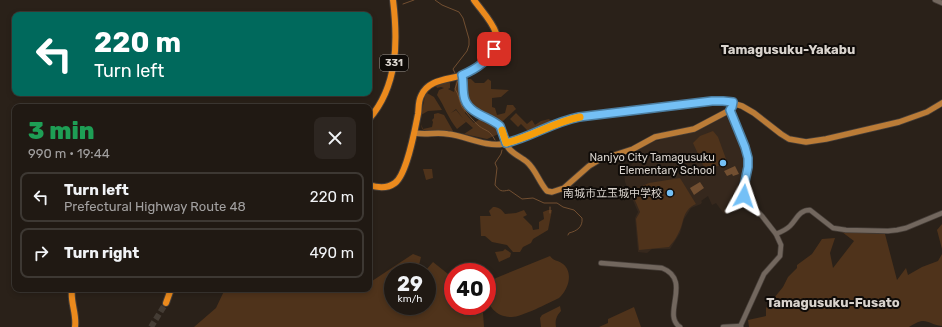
<!DOCTYPE html>
<meta charset="utf-8">
<style>
:root{--surface:#201913;--page:#2d2621;--text:#f1f3f6;--muted:#a2a0a0;--line:#3d3833}
body{margin:0;font-family:Rubik,"Noto Sans JP",sans-serif;background:var(--page);color:var(--text);height:100vh;display:flex;flex-direction:column;font-size:15px;white-space:nowrap}
*{box-sizing:border-box;margin:0}
p{font-size:13px;color:var(--muted)}
.icon{flex:none;width:22px;height:22px;fill:none;stroke:currentColor;stroke-width:2;stroke-linecap:round;stroke-linejoin:round}
.map{position:relative;flex:1;overflow:hidden}
.details{position:absolute;left:12px;top:104px;width:360px;height:188px;display:flex;flex-direction:column;background:var(--surface);border-radius:8px;box-shadow:0 2px 6px #0003,0 0 0 1px var(--line)}
.details>*{flex:none}
.guide{position:absolute;left:12px;top:12px;width:360px;height:84px;border-radius:8px;box-shadow:0 2px 6px #0003,0 0 0 1px var(--line);background:#00695c;color:#fff;overflow:hidden}
.speed{position:absolute;left:384px;top:263px;display:flex;gap:8px;font-size:20px;font-weight:700;text-align:center}
.speed>*{display:grid;place-content:center;width:52px;height:52px;border-radius:50%;background:var(--surface);box-shadow:0 2px 6px #0003,0 0 0 1px var(--line);line-height:1}
.speed small{font-size:10px;font-weight:400}
.speed .limit{border:6px solid #d22;background:#fff;color:#111}
.pin{position:absolute;display:grid;place-items:center;width:34px;height:34px;color:#fff;margin:-17px;border-radius:8px;box-shadow:0 2px 6px #0006}
.me{position:absolute;width:44px;margin:-22px;rotate:5deg;stroke-linejoin:round;filter:drop-shadow(0 0 3px #0008)}
.turn{display:flex;align-items:center;gap:14px;height:84px;padding:0 16px;font-size:18px}
.turn .icon{width:52px;height:52px;stroke-width:2.5}
.turn b{display:block;font-size:28px;line-height:34px}
.round{display:grid;place-items:center;flex:none;width:42px;height:42px;border-radius:8px;background:var(--page)}
.headline{display:flex;align-items:center;justify-content:space-between;height:68px;padding:0 16px}
h1{font-size:24px;font-weight:800;line-height:30px;color:#1e9e55}
ul{padding:0;list-style:none}
li{display:flex;align-items:center;gap:12px;height:50px;margin:0 8px 6px;padding:0 8px;border:2px solid var(--line);border-radius:8px}
li div{flex:1}
li b{display:block;font-size:15px}
li em{font-style:normal}
.map>svg:first-child{display:block}
</style>
<div class="map">
<svg width="942" height="327" viewBox="0 0 942 327">
<rect width="100%" height="100%" fill="#2a2119"/>
<path fill="#36281d" d="M726 115 730 118 744 155 746 167 741 190 742 196 724 214 716 203 712 205 708 196 701 201 702 202 701 204 691 208 684 219 680 233 670 249H652L647 253 638 252 635 218 638 212 625 182 624 172 634 162 631 152 654 140 658 141 667 137 698 130Z"/>
<g fill="#4f331b" fill-rule="evenodd">
<path d="M467 79H471L475 83H484L488 79 491 81V89L509 90 501 97 492 98V107L495 108 497 115 505 113 507 105H513L516 109 501 123C483 107 462 112 467 79Z"/>
<path d="M459 80C460 91 460 100 467 109L465 113 474 123 483 117 497 126 501 133 487 139 464 134 473 128 465 121 456 109 451 113 456 110 466 122 457 129C448 118 445 107 437 95L439 90 444 88 441 87 437 88 436 86 448 82 450 83V88L448 89 454 92 456 81Z"/>
<path d="M427 93 434 97 442 110 428 111 421 115 425 96Z"/>
<path d="M438 113 444 115 453 131H426L422 129 421 124 423 129 432 127 433 122 432 120 434 118V114Z"/>
<path d="M516 113 527 124 532 120 535 125 541 121 549 119 552 122 529 132 521 124 518 127 510 119Z"/>
<path d="M713 131 718 137 726 159V161L718 166 706 169 704 167 693 143 700 136Z"/>
<path d="M423 169H432L433 178 426 180Z"/>
<path d="M680 178 696 204C681 211 685 222 678 234 676 239 672 243 669 247L639 250 636 219 640 212 631 191 649 183Z"/>
<path d="M493 207C499 207 501 209 505 214L516 213 524 210 527 215 523 217 532 226 533 230 539 229V222L544 219 543 212 548 210H552L548 230 533 239 531 243 523 247 520 252H513L507 245 492 242 485 236H481L480 216H491L489 211Z"/>
<path d="M942 224V249L937 230Z"/>
<path d="M842 232 885 234 897 280 906 268 908 275 922 267 938 261 942 254V326C926 324 927 315 909 327H749L748 320 766 316V308L783 287 788 277 797 268V265L812 254 822 239 835 238 830 253 833 268 854 241Z"/>
<path d="M505 249 511 253 510 257 499 262 495 252 503 251Z"/>
<path d="M413 254 421 257 418 269 426 270 433 262 453 278V306H481L483 313 484 327H194L216 308 225 289H369V283ZM393 272H427V306H393Z"/>
<path d="M550 256C553 261 558 260 563 264 574 273 568 290 559 298 549 303 521 317 512 317 490 318 478 292 496 278Z"/>
<path d="M560 306 561 311C556 316 555 321 556 327H541L540 318 542 315Z"/>
<path d="M634 307 641 327H599L608 323V319Z"/>
</g>
<g fill="#724f31">
<path d="M735 166 739 174 733 176 732 174 727 176 724 171Z"/>
<path d="M700 182 704 188 694 195 690 188Z"/>
</g>
<g fill="none" stroke-linecap="round" stroke-linejoin="round">
<g stroke="#724f31" stroke-width="1">
<path d="M435 0 442 5 459 12 463 18 469 39V45L467 51 453 69 456 75"/>
<path d="M403 4 414 0"/>
<path d="M458 80 455 89C459 94 459 101 462 107 467 113 473 121 479 126 487 132 489 129 495 140"/>
<path d="M502 150 501 154 495 163 497 168 495 185C500 191 501 192 509 190L522 199 533 198 544 203H557L563 207 574 210 582 218C583 227 577 231 569 233L568 235"/>
<path d="M550 207V213"/>
</g>
<path stroke="#443c34" stroke-width="6" stroke-dasharray="6 3" stroke-linecap="butt" d="M151 327 166 303"/>
<defs>
<g id="minor">
<path d="M935 0 942 3"/>
<path d="M462 75C464 82 462 90 464 97 468 113 489 117 500 126L506 143"/>
<path d="M730 110 745 147 748 158V167L743 191 744 196 747 201 762 216 776 234 781 245 780 256 764 274 740 327"/>
<path d="M776 234C781 232 786 230 790 226 797 219 799 210 810 210L833 228 846 230 888 231 897 230 906 228 942 213"/>
<path d="M601 263 662 268C693 280 661 315 680 327"/>
<path d="M723 327 741 326"/>
</g>
<g id="major">
<path d="M415 133C426 135 437 132 448 134 466 136 485 147 503 144 526 140 547 126 570 119L712 101H725L742 106 754 113 781 134 789 139 806 142 826 139 899 122 927 112 942 103"/>
<path d="M506 143C508 152 520 156 527 162 536 170 539 182 547 191L552 192 564 188 589 166 599 160 633 149 655 137 694 129 730 110 733 102"/>
</g>
<g id="highway">
<path d="M369 119C398 86 398 41 393 0"/>
<path d="M369 185C378 188 387 189 395 183 407 174 415 129 418 114 419 108 418 102 421 96 428 79 448 80 463 75 478 70 501 52 496 33 492 21 481 10 474 0"/>
<path d="M72 289C70 302 77 314 75 327"/>
<path d="M166 303 171 289"/>
</g>
</defs>
<use href="#minor" stroke="#463e38" stroke-width="6"/>
<use href="#major" stroke="#463e38" stroke-width="7"/>
<use href="#highway" stroke="#463e38" stroke-width="8"/>
<use href="#minor" stroke="#72675e" stroke-width="4.5"/>
<use href="#major" stroke="#bb7c37" stroke-width="5.5"/>
<use href="#highway" stroke="#eb8a1d" stroke-width="6"/>
</g>
<g fill="none" stroke-linecap="round" stroke-linejoin="round">
<defs>
<path id="route" d="M494 49C488 61 474 70 462 75 464 83 462 92 465 100 470 114 490 117 500 126L506 143C531 137 553 122 579 117L712 101H723L733 102 732 107 730 110 745 147 748 158V167L743 191 744 196"/>
</defs>
<use href="#route" stroke="#4b7da0" stroke-width="10"/>
<use href="#route" stroke="#74c0f6" stroke-width="7"/>
<path stroke="#f59e0b" stroke-width="7" d="M502 130 506 143C532 137 554 122 580 117"/>
</g>
<g fill="#74c0f6" stroke="#0f0b08" stroke-width="1.5">
<circle cx="723" cy="163" r="4"/>
<circle cx="670" cy="193" r="4"/>
</g>
<g text-anchor="middle" dominant-baseline="central" stroke-width="4" stroke-linejoin="round" paint-order="stroke">
<rect fill="#0f0b08" stroke="#9c9792" stroke-width="1" x="380" y="55" width="28" height="16" rx="3"/>
<g font-size="10" font-weight="bold" fill="#d9d3cd">
<text x="394" y="63">331</text>
</g>
<g font-size="11" fill="#d9d3cd" stroke="#0f0b08" text-anchor="end">
<text x="715" y="157">Nanjyo City Tamagusuku<tspan x="715" dy="13">Elementary School</tspan></text>
<text x="662" y="193">南城市立玉城中学校</text>
</g>
<g font-size="13" font-weight="bold" fill="#d9d3cd" stroke="#0f0b08">
<text x="788" y="49">Tamagusuku-Yakabu</text>
<text x="833" y="302">Tamagusuku-Fusato</text>
</g>
</g>
</svg>
<div class="speed"><div>29<small>km/h</small></div><div class="limit">40</div></div>
<div class="pin" style="left:494px;top:49px;background:#d93025"><svg class="icon" aria-label="arrive" viewBox="0 0 24 24"><path d="M6 21V4h12l-3 4 3 4H6"/></svg></div>
<svg class="me" style="left:744px;top:196px" viewBox="-20 -20 40 40"><path d="M0-17L14 15 0 8-14 15z" fill="#74c0f6" stroke="#fff" stroke-width="4"/></svg>
<div class="guide">
<div class="turn"><svg class="icon" aria-label="left" viewBox="0 0 24 24"><path d="M17 20v-9H6M10 6l-5 5 5 5"/></svg><div><b>220 m</b>Turn left</div></div>
</div>
<section class="details">
<div class="headline"><div><h1>3 min</h1><p>990 m · 19:44</p></div><a class="round"><svg class="icon" aria-label="close" viewBox="0 0 24 24"><path d="M6 6l12 12M18 6L6 18"/></svg></a></div>
<ul>
<li><svg class="icon" aria-label="left" viewBox="0 0 24 24"><path d="M17 20v-9H6M10 6l-5 5 5 5"/></svg><div><b>Turn left</b><p>Prefectural Highway Route 48</p></div><em>220 m</em></li>
<li><svg class="icon" aria-label="right" viewBox="0 0 24 24"><path d="M7 20v-9h11M14 6l5 5-5 5"/></svg><div><b>Turn right</b></div><em>490 m</em></li>
</ul>
</section>
</div>
